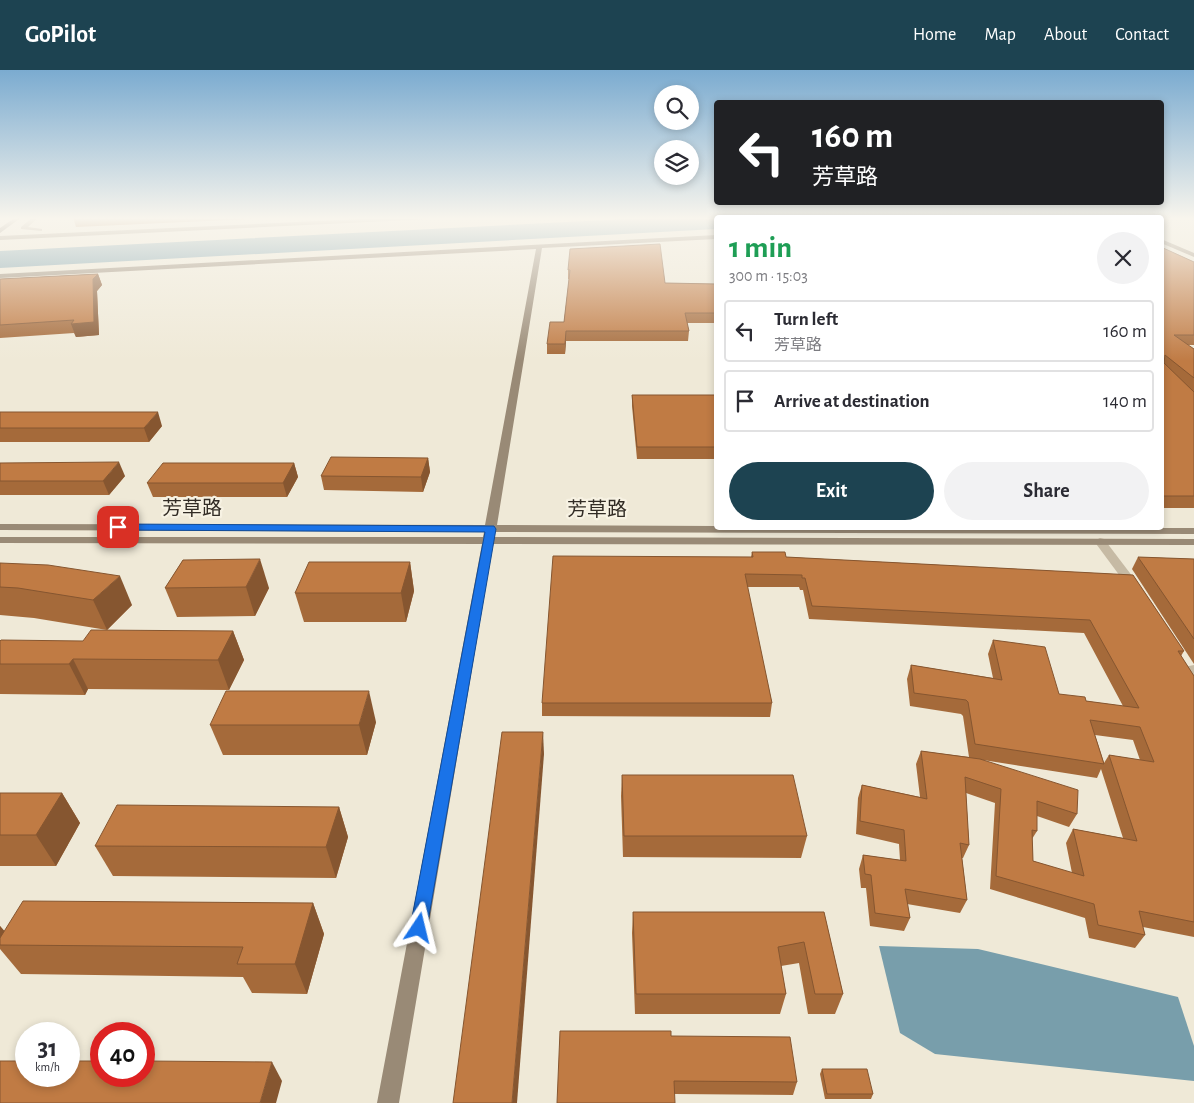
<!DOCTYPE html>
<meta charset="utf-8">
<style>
:root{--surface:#fff;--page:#f2f2f3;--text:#2b2b33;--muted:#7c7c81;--line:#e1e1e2;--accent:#1d4351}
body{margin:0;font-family:"Alegreya Sans","Noto Sans SC",sans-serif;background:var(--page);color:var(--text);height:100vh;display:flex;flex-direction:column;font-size:19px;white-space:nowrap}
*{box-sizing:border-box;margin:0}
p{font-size:16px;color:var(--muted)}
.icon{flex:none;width:28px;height:28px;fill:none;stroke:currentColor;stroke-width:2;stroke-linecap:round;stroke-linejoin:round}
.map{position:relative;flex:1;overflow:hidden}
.details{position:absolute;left:714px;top:145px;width:450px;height:315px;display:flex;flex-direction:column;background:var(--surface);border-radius:5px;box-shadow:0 2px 8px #0003}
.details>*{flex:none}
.hud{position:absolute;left:714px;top:30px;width:450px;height:105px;border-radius:5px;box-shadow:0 2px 8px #0003;background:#202124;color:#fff;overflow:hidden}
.fabs{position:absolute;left:654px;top:15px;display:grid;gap:10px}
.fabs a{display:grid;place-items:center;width:45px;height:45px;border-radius:50%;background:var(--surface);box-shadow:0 2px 8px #0003;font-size:25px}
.speed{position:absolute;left:15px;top:952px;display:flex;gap:10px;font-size:25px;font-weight:700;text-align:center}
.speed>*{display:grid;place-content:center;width:65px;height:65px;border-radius:50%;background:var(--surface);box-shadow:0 2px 8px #0003;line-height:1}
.speed small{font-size:12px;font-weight:400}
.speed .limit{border:8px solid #d22;background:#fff;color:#111}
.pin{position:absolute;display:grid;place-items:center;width:42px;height:42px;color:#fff;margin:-21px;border-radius:10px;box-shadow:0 2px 8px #0006}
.me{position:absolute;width:55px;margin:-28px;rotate:10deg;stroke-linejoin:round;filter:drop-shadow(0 0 4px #0008)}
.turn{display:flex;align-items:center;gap:18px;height:105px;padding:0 15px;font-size:22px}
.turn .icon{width:65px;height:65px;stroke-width:2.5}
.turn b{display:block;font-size:35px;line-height:42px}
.round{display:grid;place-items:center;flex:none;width:52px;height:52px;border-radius:26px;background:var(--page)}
.headline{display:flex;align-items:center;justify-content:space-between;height:85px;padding:0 15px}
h1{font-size:30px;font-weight:600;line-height:38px;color:#1e9e55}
.action{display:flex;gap:10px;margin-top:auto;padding:10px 15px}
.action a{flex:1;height:58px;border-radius:30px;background:var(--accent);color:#fff;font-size:20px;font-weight:600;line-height:58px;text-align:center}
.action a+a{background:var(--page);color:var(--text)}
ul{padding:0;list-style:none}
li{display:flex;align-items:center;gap:15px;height:62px;margin:0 10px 8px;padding:0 5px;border:2px solid var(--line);border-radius:5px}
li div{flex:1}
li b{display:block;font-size:19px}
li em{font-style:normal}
header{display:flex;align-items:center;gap:30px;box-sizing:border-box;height:70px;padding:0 25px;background:var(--accent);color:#fff}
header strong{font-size:24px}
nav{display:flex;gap:28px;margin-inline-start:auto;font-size:18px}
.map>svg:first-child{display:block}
</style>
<header>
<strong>GoPilot</strong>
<nav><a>Home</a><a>Map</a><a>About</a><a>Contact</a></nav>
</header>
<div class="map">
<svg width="1194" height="1033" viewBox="0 0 1194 1033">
<rect width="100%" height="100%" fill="#efe9d7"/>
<g fill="#789eab">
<path d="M664 147H948L716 148V159L0 198V181Z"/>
<path d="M879 876 978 879 1178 927 1194 976V1011L935 984 900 963Z"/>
</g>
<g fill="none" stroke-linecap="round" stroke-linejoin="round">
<g fill="#c6baa4" fill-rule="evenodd">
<path d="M1100 468 1104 469 1139 515 1141 518 1139 521H1131L1094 471Z"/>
<path d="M1194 595V614L1189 613 1182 600 1184 597Z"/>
</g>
<g fill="#998a76" fill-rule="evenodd">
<path d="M33 147H39L28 157 42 159V161L21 159V157Z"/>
<path d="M403 147H434L431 149 0 170V166Z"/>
<path d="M1070 147H1089L1069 148Z"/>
<path d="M1106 147H1112V148H1107Z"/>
<path d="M1150 147H1194V149Z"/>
<path d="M716 165V169L542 178 497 455 716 456V458H1194V464L495 462V467L1194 469V475L493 474 399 1033H377L482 474 0 473V467H483L484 462 0 460V454L485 455 536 179 0 208V204Z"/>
<path d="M1161 169 1194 183V187L1161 173Z"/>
</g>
<path fill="#736657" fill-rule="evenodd" d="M16 147H22L0 163V158Z"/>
</g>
<g fill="#a56a3a" fill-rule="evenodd">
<path d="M73 147H293L76 157Z"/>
<path d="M1161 177 1194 192V275H1188L1194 279V438H1161Z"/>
<path d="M568 200 665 213 716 214V258L715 253H687L689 261 688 271H566L565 284H547V274L564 252 569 209H568Z"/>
<path d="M98 204 102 215 97 221 99 265 76 267 74 263 0 268V209Z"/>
<path d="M632 325H716V389H637L632 336Z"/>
<path d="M0 342 162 356 149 372H0Z"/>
<path d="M428 388 430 402 423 422 324 420 321 406Z"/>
<path d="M0 393 125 406 109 425H0Z"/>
<path d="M294 393 298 407 287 427H153L147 413Z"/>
<path d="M752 482 786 487 1133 505 1184 581 1181 586 1194 606V867L1143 857 1145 865 1135 878 1089 868 1085 848 990 819 995 733 966 723 969 775 963 788H962L967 830 960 843 907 834 910 848 904 861 870 856 866 818H861L859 799 863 785 900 790 899 774 856 764 858 728 862 715 920 727 916 694 921 681 969 687 963 646 961 644 910 636 907 609 911 595 993 608 988 584 993 570 1059 624 1086 631 1123 636 1084 563 809 549 803 520H800L799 517H747L772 633 770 647 542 646V633L751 487ZM1095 665 1133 670 1140 690 1109 685 1104 693ZM983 690 1097 708 1101 699 1123 768 1073 759 1066 773 1072 803 1033 791 1032 769 1037 761V746L1069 757 1077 744Z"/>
<path d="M1138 487 1194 489V594L1132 499Z"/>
<path d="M183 490 269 518 255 546 177 547 165 518Z"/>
<path d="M410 492 414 521 406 552H304L295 523Z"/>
<path d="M0 493 132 535 107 560 34 548 0 545Z"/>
<path d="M233 561 244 590 229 620 88 619 85 625 0 624V571H83Z"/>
<path d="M376 652 367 685H223L210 655Z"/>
<path d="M622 705 807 766 801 788 623 787 621 726Z"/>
<path d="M0 723H62L80 753 56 796H0Z"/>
<path d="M339 737 348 767 336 808 113 806 95 776Z"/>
<path d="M313 833 324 864 307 924 252 923 243 907 21 904 0 879V856L4 861Z"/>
<path d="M633 842H824L843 924 835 944H808L799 893 781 896 786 924 780 944H635L632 863Z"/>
<path d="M671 966 797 1012 793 1025 674 1024Z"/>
<path d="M822 999 873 1024 871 1029H825L820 1004Z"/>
</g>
<g fill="#865630">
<path d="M98 204 102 215 97 221 99 265 76 267 71 254 94 252 93 209Z"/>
<path d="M566 261V271L565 284V274Z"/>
<path d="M158 342 162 356 149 372 144 358Z"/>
<path d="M428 388 430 402 423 422 421 407Z"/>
<path d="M119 392 125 406 109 425 103 411Z"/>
<path d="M294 393 298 407 287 427 283 413Z"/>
<path d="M260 489 269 518 255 546 246 517Z"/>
<path d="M410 492 414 521 406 552 401 523Z"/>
<path d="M120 506 132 535 107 560 93 530Z"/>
<path d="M233 561 244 590 229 620 218 590Z"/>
<path d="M73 589 88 619 85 625 69 594Z"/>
<path d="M369 621 376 652 367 685 359 655Z"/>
<path d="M543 662 544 684 517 1033H512Z"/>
<path d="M62 723 80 753 56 796 36 765Z"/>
<path d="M339 737 348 767 336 808 326 777Z"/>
<path d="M313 833 324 864 307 924 295 894Z"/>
<path d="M0 856 8 865 0 875Z"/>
<path d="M272 992 282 1011 276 1033H260Z"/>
</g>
<g fill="#c07b44" stroke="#865630">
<path d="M660 174 665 213 716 214V245V243H685L689 261H566L565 274H547L550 252H564L570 200H568L570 179Z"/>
<path d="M1161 177 1194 192V265H1174L1194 279V308L1165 285 1164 293 1194 322V426H1161Z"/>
<path d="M98 204 93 209 94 252 71 254 74 250 0 255V209Z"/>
<path d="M632 325H716V377H637Z"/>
<path d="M0 342H158L144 358H0Z"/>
<path d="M331 387 428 388 421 407 321 406Z"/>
<path d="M119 392 103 411H0V393Z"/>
<path d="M163 393H294L283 413H147Z"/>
<path d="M752 482H785L786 487 1133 505 1184 581H1178L1194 606V852L1139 841 1145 865 1098 855 1094 834 996 806 1001 719 965 707 969 775 960 773 967 830 905 819 910 848 875 843 871 805 865 804 863 785 906 791 904 760 860 751 862 715 927 729 921 681 980 689 1078 720 1077 744 1037 731V761L1032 760 1033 791 1084 806 1073 759 1137 771 1109 685 1154 692 1140 657 1090 650 1104 694 975 674 968 632 966 630 914 623 911 595 1002 610 993 570 1045 577 1059 624 1085 627 1086 631 1139 638 1090 550 812 536 805 508H802V505L745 504 772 633H542L553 486 753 487Z"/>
<path d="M1138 487 1194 489V569Z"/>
<path d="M260 489 246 517 165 518 183 490Z"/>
<path d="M309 492H410L401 523H295Z"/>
<path d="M0 493 48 495 120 506 93 530 18 518 0 517Z"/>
<path d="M91 560 233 561 218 590 73 589 69 594H0V571L1 570 83 571Z"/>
<path d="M226 621H369L359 655H210Z"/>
<path d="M502 662H543L512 1033H453Z"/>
<path d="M622 705H793L807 766H624Z"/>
<path d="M0 723H62L36 765H0Z"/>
<path d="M117 735 339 737 326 777 95 776Z"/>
<path d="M23 831 313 833 295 894H237L243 877 0 875V868Z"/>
<path d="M633 842H824L843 924H815L804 872 778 877 786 924H636Z"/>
<path d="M560 961H671V966L790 967 797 1012 674 1011 675 1033H557Z"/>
<path d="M0 991H26V1006H69V991H101V1006H144V991L272 992 260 1033H0Z"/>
<path d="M822 999H867L873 1024H827Z"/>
</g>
<linearGradient id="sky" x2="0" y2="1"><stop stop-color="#7babd0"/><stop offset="0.51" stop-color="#f8f5ed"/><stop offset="1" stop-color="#f8f5ed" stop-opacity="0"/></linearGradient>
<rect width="1194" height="291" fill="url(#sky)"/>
<path fill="#1a73e8" stroke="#114b97" d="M118 454 494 456 496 459 427 858 425 864 419 866 413 864 410 858 485 462 114 460 113 457 114 455Z"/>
<g text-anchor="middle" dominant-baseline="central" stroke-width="4.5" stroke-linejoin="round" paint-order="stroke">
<g font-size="20" fill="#322c25" stroke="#f7f2e3">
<text x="192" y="439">芳草路</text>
<text x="597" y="440">芳草路</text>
</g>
</g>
</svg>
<div class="fabs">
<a><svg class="icon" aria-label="search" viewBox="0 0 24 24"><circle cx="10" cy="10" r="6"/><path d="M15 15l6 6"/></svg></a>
<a><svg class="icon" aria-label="layers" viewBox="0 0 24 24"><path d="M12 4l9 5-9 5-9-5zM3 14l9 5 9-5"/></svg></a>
</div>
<div class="speed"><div>31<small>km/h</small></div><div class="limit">40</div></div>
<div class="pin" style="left:118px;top:457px;background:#d93025"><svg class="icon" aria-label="arrive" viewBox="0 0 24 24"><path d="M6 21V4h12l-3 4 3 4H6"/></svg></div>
<svg class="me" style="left:419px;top:858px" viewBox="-20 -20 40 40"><path d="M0-17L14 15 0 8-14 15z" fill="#1a73e8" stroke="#fff" stroke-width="4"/></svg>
<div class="hud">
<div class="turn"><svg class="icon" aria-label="left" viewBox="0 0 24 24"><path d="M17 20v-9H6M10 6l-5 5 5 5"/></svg><div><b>160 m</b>芳草路</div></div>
</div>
<section class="details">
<div class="headline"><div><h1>1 min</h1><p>300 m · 15:03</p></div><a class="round"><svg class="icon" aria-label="close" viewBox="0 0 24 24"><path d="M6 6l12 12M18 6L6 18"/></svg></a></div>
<ul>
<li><svg class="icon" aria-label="left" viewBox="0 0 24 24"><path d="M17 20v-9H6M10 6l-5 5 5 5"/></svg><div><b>Turn left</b><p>芳草路</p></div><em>160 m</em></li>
<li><svg class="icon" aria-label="arrive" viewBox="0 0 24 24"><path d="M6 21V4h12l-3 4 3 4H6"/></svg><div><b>Arrive at destination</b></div><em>140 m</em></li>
</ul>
<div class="action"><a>Exit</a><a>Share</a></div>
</section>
</div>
